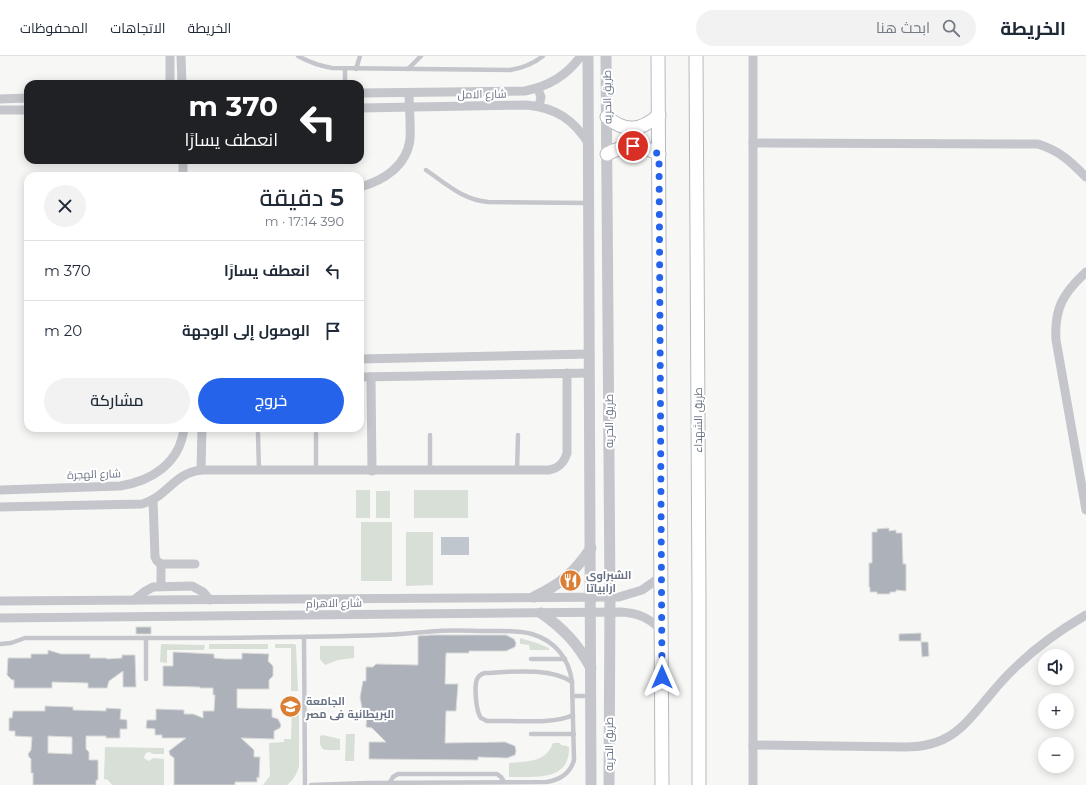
<!DOCTYPE html>
<html lang="ar">
<meta charset="utf-8">
<style>
:root{--surface:#fff;--page:#f2f2f3;--text:#1f2937;--muted:#747a83;--line:#e0e1e3;--accent:#2563eb}
body{margin:0;font-family:Montserrat,Cairo,sans-serif;background:var(--page);color:var(--text);direction:rtl;height:100vh;display:flex;flex-direction:column;font-size:15px;white-space:nowrap}
*{box-sizing:border-box;margin:0}
p{font-size:13px;color:var(--muted)}
.icon{flex:none;width:22px;height:22px;fill:none;stroke:currentColor;stroke-width:2;stroke-linecap:round;stroke-linejoin:round}
.map{position:relative;flex:1;overflow:hidden;direction:ltr}
.details{position:absolute;left:24px;top:116px;width:340px;height:260px;display:flex;flex-direction:column;background:var(--surface);border-radius:12px;box-shadow:0 2px 10px #0003;direction:rtl}
.details>*{flex:none}
.guide{position:absolute;left:24px;top:24px;width:340px;height:84px;border-radius:12px;box-shadow:0 2px 10px #0003;direction:rtl;background:#202124;color:#fff;overflow:hidden}
.tools{position:absolute;left:1038px;top:593px;display:grid;gap:8px}
.tools a{display:grid;place-items:center;width:36px;height:36px;border-radius:50%;background:var(--surface);box-shadow:0 2px 10px #0003;font-size:20px}
.pin{position:absolute;display:grid;place-items:center;width:34px;height:34px;color:#fff;margin:-17px;border:2px solid #fff;border-radius:50%;box-shadow:0 1px 4px #0007}
.me{position:absolute;width:44px;margin:-22px;rotate:0deg;stroke-linejoin:round;filter:drop-shadow(0 0 3px #0008)}
.turn{display:flex;align-items:center;gap:14px;height:84px;padding:0 20px;font-size:18px}
.turn .icon{width:52px;height:52px;stroke-width:2.5}
.turn b{display:block;font-size:28px;line-height:34px}
.round{display:grid;place-items:center;flex:none;width:42px;height:42px;border-radius:21px;background:var(--page)}
.head{display:flex;align-items:center;justify-content:space-between;height:68px;padding:0 20px}
h1{font-size:24px;font-weight:600;line-height:30px}
.primary-button{display:flex;gap:8px;margin-top:auto;padding:8px 20px}
.primary-button a{flex:1;height:46px;border-radius:24px;background:var(--accent);color:#fff;font-size:16px;font-weight:600;line-height:46px;text-align:center}
.primary-button a+a{background:var(--page);color:var(--text)}
ul{padding:0;list-style:none}
li{display:flex;align-items:center;gap:12px;height:60px;padding:0 20px;border-top:1px solid var(--line)}
li div{flex:1}
li b{display:block;font-size:15px}
li em{font-style:normal}
header{display:flex;align-items:center;gap:24px;box-sizing:border-box;height:56px;padding:0 20px;background:var(--surface);border-bottom:1px solid var(--line)}
header strong{font-size:19px}
nav{display:flex;gap:22px;margin-inline-start:auto;font-size:14px}
.search{width:280px;height:36px;background:var(--page);display:flex;align-items:center;gap:10px;box-sizing:border-box;padding:0 14px;border-radius:22px;color:var(--muted);font-size:15px}
.map>svg:first-child{display:block}
</style>
<header>
<strong>الخريطة</strong>
<div class="search"><svg class="icon" aria-label="search" viewBox="0 0 24 24"><circle cx="10" cy="10" r="6"/><path d="M15 15l6 6"/></svg>ابحث هنا</div>
<nav><a>الخريطة</a><a>الاتجاهات</a><a>المحفوظات</a></nav>
</header>
<div class="map">
<svg width="1086" height="729" viewBox="0 0 1086 729">
<rect width="100%" height="100%" fill="#f7f8f6"/>
<g fill="#d8dfd7">
<rect x="356" y="434" width="14" height="28"/>
<rect x="414" y="434" width="54" height="28"/>
<rect x="376" y="435" width="14" height="27"/>
<rect x="361" y="466" width="31" height="59"/>
<path d="M406 476H433V529L406 530Z"/>
<path d="M520 582 537 587 549 592V594H530L529 589 520 588Z"/>
<path d="M161 588 205 589 204 594H167V607L160 606Z"/>
<rect x="209" y="588" width="59" height="5"/>
<path d="M275 588H294L296 589 298 635H291V592H275Z"/>
<path d="M320 590H354V602L338 604 325 609 320 603Z"/>
<path d="M292 647H299V710C297 718 294 723 287 729H263L270 720 269 687 284 686V683H291Z"/>
<path d="M346 678H355L354 705H345Z"/>
<path d="M323 679 340 683V694C325 694 319 697 320 680Z"/>
<path d="M553 687H560L561 689 567 690 569 691C570 727 533 720 509 721V707C527 705 546 707 553 687Z"/>
<path d="M105 691 164 692V698H153L149 696 146 697 144 701 145 703 149 705 153 702 164 703V729H112L108 724 104 723Z"/>
</g>
<rect fill="#c0c6cd" x="441" y="481" width="28" height="18"/>
<g fill="#adb2ba" stroke="#d9dad8" fill-rule="evenodd">
<path d="M889 472V475L896 474V477H902L903 508H906V535L896 534V536H890V538H877V536H870V531H869V507H872V476H877V473Z"/>
<rect x="136" y="571" width="15" height="7"/>
<path d="M921 577V585H899V578Z"/>
<path d="M431 579H506L514 583 516 587 515 591 506 595H469V597H446L445 628H458L456 655H446L445 687 505 686 515 690 516 695 515 699 507 702 478 701V704L369 703V686H386L372 672 366 671 367 655 366 652H362L360 641 363 625H366V611H373L376 608 418 609V580Z"/>
<path d="M921 586H928L929 600 922 601Z"/>
<path d="M48 594 61 598H90V602H106L107 603 122 602V599H135L136 631H123V615L109 625 107 632H88V627L52 626V632H14V624H12L7 619 8 602H31V598H48Z"/>
<path d="M173 596 214 598V602L224 603H242V597L269 598 268 605 273 610V620L269 624V633H237V652L272 653V661L278 663 281 669 280 672 274 675V683L241 682 254 694V701H260L259 722 257 721V726H235V729H174V702L170 699 169 695 186 682H162V679H155V673L146 672 147 664H156V653L184 654V658H193L203 662V655H214L215 639H213V632H200V631L163 630V610H173Z"/>
<path d="M45 650 73 651V654L106 655V652L121 653 120 663 127 664V673H120V682H106V680H86V693L89 696V704H98V724H96V729H33V717H31V703L29 701 28 698 31 694 32 681 15 680V675H9V662H12L13 655H45ZM48 680 72 681V698L48 697Z"/>
</g>
<g fill="none" stroke-linecap="round" stroke-linejoin="round">
<defs>
<g id="secondary">
<path d="M658 0 662 729"/>
<path d="M696 0 699 546V729"/>
<path d="M607 61C625 77 641 75 659 59"/>
<path d="M607 98C625 88 641 88 659 98"/>
</g>
</defs>
<use href="#secondary" stroke="#b7b9bf" stroke-width="15"/>
<g stroke="#c4c6cb" stroke-width="4.5">
<path d="M298 0C309 6 320 10 332 12L510 14C523 12 533 8 543 0"/>
<path d="M356 13 360 0"/>
<path d="M408 13 421 0"/>
<path d="M345 28V12"/>
<path d="M426 114C445 127 463 144 488 146L587 147"/>
<path d="M258 378 259 415"/>
<path d="M316 378V415"/>
<path d="M430 414V379"/>
<path d="M517 414 518 379"/>
<path d="M304 581 305 729"/>
<path d="M146 582V623"/>
<path d="M0 588 11 587 25 582C144 582 263 583 381 579 400 579 419 576 438 575 455 574 471 575 487 575 502 575 517 574 532 578 555 585 569 602 572 626L574 704C570 718 560 724 546 726L367 727 311 729"/>
<path d="M531 603H565"/>
<path d="M572 626C550 611 510 616 485 617 481 618 479 619 477 623 474 631 476 656 481 662L487 665C510 664 554 669 573 659"/>
<path d="M572 640H590"/>
<path d="M531 678H574"/>
<path d="M390 726 393 721 398 718H497L501 721 504 726"/>
</g>
<g stroke="#c4c6cb" stroke-width="9">
<path d="M170 0V28"/>
<path d="M181 0 182 28"/>
<path d="M753 0V729"/>
<path d="M538 33 541 41 539 50"/>
<path d="M360 37 525 35C549 30 566 20 581 0"/>
<path d="M0 43 28 42"/>
<path d="M360 52 527 49C556 52 573 63 589 88"/>
<path d="M0 54H28"/>
<path d="M753 87 1038 88C1060 95 1070 105 1086 121"/>
<path d="M183 104V120"/>
<path d="M360 131C383 125 407 110 410 83 411 68 409 52 409 37"/>
<path d="M1086 216C1063 237 1054 253 1056 284L1086 454"/>
<path d="M360 303 590 298"/>
<path d="M360 321 590 317"/>
<path d="M371 321 372 415"/>
<path d="M201 414 202 372"/>
<path d="M0 434 120 430C152 425 180 407 184 372"/>
<path d="M153 444 155 501 157 505 161 508H195"/>
<path d="M0 451 142 448C166 442 174 417 201 414H549C559 412 564 407 567 397V317"/>
<path d="M161 508V530"/>
<path d="M134 544 144 536 153 531 192 530 203 536 210 544"/>
<path d="M0 545 619 541 642 534 662 520"/>
<path d="M0 562 621 556C638 557 650 562 662 575"/>
<path d="M753 689 905 691C950 691 964 670 990 639 999 628 1009 617 1019 608 1039 589 1062 573 1086 559"/>
</g>
<g stroke="#c4c6cb" stroke-width="11">
<path d="M588 0 591 729"/>
<path d="M606 0 610 541 609 729"/>
<path d="M534 541C561 528 574 517 591 492"/>
<path d="M541 557C564 573 577 587 591 612"/>
</g>
<use href="#secondary" stroke="#fff" stroke-width="13"/>
</g>
<g fill="none" stroke-linecap="round" stroke-linejoin="round">
<path stroke="#2563eb" stroke-width="7" stroke-dasharray="0 12.6" d="M633 90H642L659 98 662 621"/>
</g>
<defs>
<symbol id="restaurant-disc" viewBox="-11 -11 22 22"><circle r="9.5" fill="#da7f34" stroke="#fff"/><path d="M-5-6h1v4h1v-4h1v4h1v-4h1v5L-1.5 .5V6h-2V.5L-5-1ZM5-6V6H3V1.5H1.5Q1.5-4 5-6Z" fill="#fff"/></symbol>
<symbol id="university-disc" viewBox="-11 -11 22 22"><circle r="9.5" fill="#da7f34" stroke="#fff"/><path d="M0-5L7-2L0 1L-7-2ZM-4 1L0 2.5L4 1V4Q0 6-4 4Z" fill="#fff"/></symbol>
</defs>
<g fill-rule="evenodd">
<use href="#restaurant-disc" x="558" y="512" width="25" height="25"/>
<use href="#university-disc" x="278" y="638" width="25" height="25"/>
</g>
<g text-anchor="middle" dominant-baseline="central" stroke-width="4" stroke-linejoin="round" paint-order="stroke">
<g font-size="11" fill="#697285" stroke="#fff">
<text transform="translate(482 38) rotate(-1)">شارع الامل</text>
<text transform="translate(607 41) rotate(-91)">طريق الحريه</text>
<text transform="translate(698 364) rotate(-90)">طريق الشهداء</text>
<text transform="translate(609 365) rotate(-90)">طريق الحريه</text>
<text transform="translate(94 418) rotate(-2)">شارع الهجرة</text>
<text transform="translate(334 547) rotate(-1)">شارع الاهرام</text>
<text transform="translate(609 688) rotate(-90)">طريق الحريه</text>
</g>
<g font-size="11" font-weight="bold" fill="#697285" stroke="#fff" text-anchor="start">
<text x="586" y="519">الشبراوى<tspan x="586" dy="13">ارابياتا</tspan></text>
<text x="306" y="645">الجامعة<tspan x="306" dy="13">البريطانية فى مصر</tspan></text>
</g>
</g>
</svg>
<div class="tools">
<a><svg class="icon" aria-label="sound" viewBox="0 0 24 24"><path d="M4 9h4l5-4v14l-5-4H4zM17 9q2 3 0 6"/></svg></a>
<a>+</a>
<a>−</a>
</div>
<div class="pin" style="left:633px;top:90px;background:#d93025"><svg class="icon" aria-label="arrive" viewBox="0 0 24 24"><path d="M6 21V4h12l-3 4 3 4H6"/></svg></div>
<svg class="me" style="left:662px;top:621px" viewBox="-20 -20 40 40"><path d="M0-17L14 15 0 8-14 15z" fill="#2563eb" stroke="#fff" stroke-width="4"/></svg>
<div class="guide">
<div class="turn"><svg class="icon" aria-label="left" viewBox="0 0 24 24"><path d="M17 20v-9H6M10 6l-5 5 5 5"/></svg><div><b>370 m</b>انعطف يسارًا</div></div>
</div>
<section class="details">
<div class="head"><div><h1>5 دقيقة</h1><p>390 m · 17:14</p></div><a class="round"><svg class="icon" aria-label="close" viewBox="0 0 24 24"><path d="M6 6l12 12M18 6L6 18"/></svg></a></div>
<ul>
<li><svg class="icon" aria-label="left" viewBox="0 0 24 24"><path d="M17 20v-9H6M10 6l-5 5 5 5"/></svg><div><b>انعطف يسارًا</b></div><em>370 m</em></li>
<li><svg class="icon" aria-label="arrive" viewBox="0 0 24 24"><path d="M6 21V4h12l-3 4 3 4H6"/></svg><div><b>الوصول إلى الوجهة</b></div><em>20 m</em></li>
</ul>
<div class="primary-button"><a>خروج</a><a>مشاركة</a></div>
</section>
</div>
